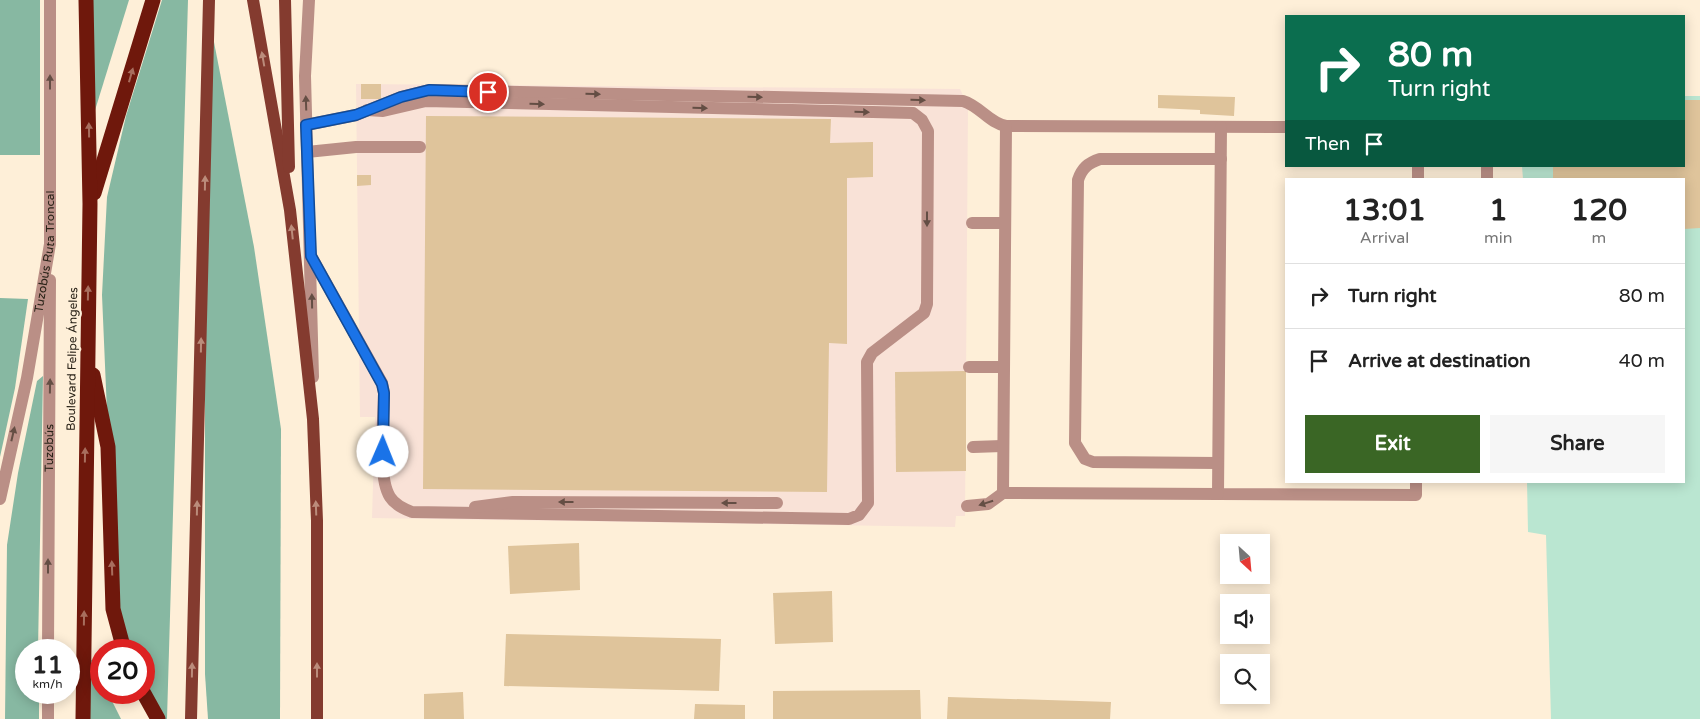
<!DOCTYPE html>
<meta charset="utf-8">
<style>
:root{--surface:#fff;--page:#f6f6f6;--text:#222;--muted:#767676;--line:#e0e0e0;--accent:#3a6625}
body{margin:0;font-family:"Varela Round",sans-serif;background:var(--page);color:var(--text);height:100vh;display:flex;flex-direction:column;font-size:19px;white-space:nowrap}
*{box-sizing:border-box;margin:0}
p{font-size:16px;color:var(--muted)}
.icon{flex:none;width:28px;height:28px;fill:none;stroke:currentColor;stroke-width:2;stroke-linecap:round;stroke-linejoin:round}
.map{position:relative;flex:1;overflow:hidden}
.drawer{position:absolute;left:1285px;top:178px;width:400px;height:305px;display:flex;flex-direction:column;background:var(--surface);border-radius:0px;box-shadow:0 2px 12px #0003}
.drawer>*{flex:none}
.guide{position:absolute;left:1285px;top:15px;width:400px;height:152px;border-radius:0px;box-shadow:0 2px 12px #0003;background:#0b6e4f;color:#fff;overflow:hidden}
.needle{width:32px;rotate:154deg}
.fabs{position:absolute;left:1220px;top:534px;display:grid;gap:10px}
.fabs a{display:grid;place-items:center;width:50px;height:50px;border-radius:0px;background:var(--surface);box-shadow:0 2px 12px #0003;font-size:25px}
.speed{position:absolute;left:15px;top:639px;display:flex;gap:10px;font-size:25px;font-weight:700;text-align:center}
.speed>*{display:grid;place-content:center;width:65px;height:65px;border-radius:50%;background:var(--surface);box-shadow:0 2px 12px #0003;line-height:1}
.speed small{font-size:12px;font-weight:400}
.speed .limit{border:8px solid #d22;background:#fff;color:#111}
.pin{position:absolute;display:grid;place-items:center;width:42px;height:42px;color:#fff;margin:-21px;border:2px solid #fff;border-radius:50%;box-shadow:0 1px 5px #0007}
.me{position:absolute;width:55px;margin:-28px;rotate:1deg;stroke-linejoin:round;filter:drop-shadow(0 0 4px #0008)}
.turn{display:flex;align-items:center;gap:18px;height:105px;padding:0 20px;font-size:22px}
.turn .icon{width:65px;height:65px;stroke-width:2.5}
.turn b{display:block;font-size:35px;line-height:42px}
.then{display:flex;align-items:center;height:48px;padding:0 20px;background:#0003;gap:10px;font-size:19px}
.eta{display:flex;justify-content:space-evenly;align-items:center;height:85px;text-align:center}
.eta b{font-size:30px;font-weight:700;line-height:35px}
.cta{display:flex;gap:10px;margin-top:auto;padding:10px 20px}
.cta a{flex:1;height:58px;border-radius:0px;background:var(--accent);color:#fff;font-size:20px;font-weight:700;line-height:58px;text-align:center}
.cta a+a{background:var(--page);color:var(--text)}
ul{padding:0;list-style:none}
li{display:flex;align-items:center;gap:15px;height:65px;padding:0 20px;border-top:1px solid var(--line)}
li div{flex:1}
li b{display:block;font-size:19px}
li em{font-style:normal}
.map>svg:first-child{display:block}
</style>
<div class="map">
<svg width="1700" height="719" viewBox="0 0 1700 719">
<rect width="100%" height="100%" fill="#feefd8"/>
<path fill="#f9e2d7" d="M356 84 960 89 968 106 965 516H956L955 527 372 518 375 417H360Z"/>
<path fill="#bae6d1" d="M1684 96H1700V719H1551L1546 535 1528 532 1527 481H1684V179H1523L1522 166H1684Z"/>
<g fill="#87b8a2">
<rect x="0" y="0" width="40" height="155"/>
<path d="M83 0H129L92 120Z"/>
<path d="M162 0H188L167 719H152L144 692V650H122L109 459 102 295 107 197 126 116Z"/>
<path d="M213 37 254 247 281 429 280 719H208L205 674V375Z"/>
<path d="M0 298 28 299 15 388 0 457Z"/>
<path d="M43 376 38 650H26V692L39 693V719H5L7 545 18 473 37 381Z"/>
<path d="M80 659 93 660 101 677V692L108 693 121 719H79Z"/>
</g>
<g fill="#dfc49b">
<rect x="361" y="84" width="20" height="15"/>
<path d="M1158 95 1235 97 1234 116 1200 114V110L1158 108Z"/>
<path d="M1684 100H1700V228L1684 229V179H1553V166H1684Z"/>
<path d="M426 116 831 119 830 143 873 142V177L847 178V344L829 343 827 492 423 489Z"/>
<path d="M357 175H371V185L357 186Z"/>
<path d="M966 371V471L896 472 895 372Z"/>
<path d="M579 543 580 590 510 594 508 546Z"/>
<path d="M832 591 833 642 775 644 773 593Z"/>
<path d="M506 634 721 639 719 691 504 686Z"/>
<path d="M920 690 921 719H773V691Z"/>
<path d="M463 692 464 719H424V694Z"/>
<path d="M948 697 1111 702 1110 719H947Z"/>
<path d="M695 704 745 705V719H694Z"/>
</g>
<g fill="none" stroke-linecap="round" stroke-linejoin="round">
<g stroke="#ba8f86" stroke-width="12">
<path d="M306 125 356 115 401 97 429 90 963 101C980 106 989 123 1006 126L1286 127"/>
<path d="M1221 127 1218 494 1416 495V481"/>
<path d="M307 152 356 147H420"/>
<path d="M1487 166V179"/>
<path d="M1418 179V166"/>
<path d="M972 223H1005"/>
<path d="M311 256 382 383 384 393C384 418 377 477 390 497 395 505 404 509 412 512L849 519 859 515 868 503 867 362 872 353 924 313 927 304 928 131 922 120 913 113 426 101 383 111 367 110"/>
<path d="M969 367H1003"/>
<path d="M973 447 1002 446"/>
<path d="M1218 463 1093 462 1085 459 1075 443 1078 180C1082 168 1088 163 1100 159H1221"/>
<path d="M1003 493 1218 494"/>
<path id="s1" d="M0 499 27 378 50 244V0"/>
<path d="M967 506 988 504 1003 493 1006 126"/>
<path d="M475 507 513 502 777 503"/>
<path id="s2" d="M48 650 50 280"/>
<path d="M48 692V719"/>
</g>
<path stroke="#ba8f86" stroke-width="12" d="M309 0 305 76 313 377"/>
<g stroke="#843b2f" stroke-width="12">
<path d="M253 0 290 210 313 419 317 521V719"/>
<path d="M285 0 289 167"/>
<path d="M191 719 209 0"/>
</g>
<g stroke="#6f180c" stroke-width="15">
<path d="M94 193 153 0"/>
<path d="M93 375 108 447 113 609 124 650"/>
<path d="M143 692 158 719"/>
<path d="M83 719 90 204 86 0"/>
</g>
</g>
<defs><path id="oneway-solid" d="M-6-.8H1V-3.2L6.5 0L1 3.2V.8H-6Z" transform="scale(1.25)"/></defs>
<g fill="#bb8c7b">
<use href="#oneway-solid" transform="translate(263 59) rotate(-100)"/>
<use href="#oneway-solid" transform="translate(205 183) rotate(-89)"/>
<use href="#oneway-solid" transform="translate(292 232) rotate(-96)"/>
<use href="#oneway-solid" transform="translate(201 345) rotate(-89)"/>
<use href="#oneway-solid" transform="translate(197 508) rotate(-89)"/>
<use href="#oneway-solid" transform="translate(316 508) rotate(-92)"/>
<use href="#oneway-solid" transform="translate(192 670) rotate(-89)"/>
<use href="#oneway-solid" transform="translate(317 670) rotate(-90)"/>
</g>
<g fill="#a86e5e">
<use href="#oneway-solid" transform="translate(131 75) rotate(-74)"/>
<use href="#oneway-solid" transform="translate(89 130) rotate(-91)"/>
<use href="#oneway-solid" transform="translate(88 293) rotate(-89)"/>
<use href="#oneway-solid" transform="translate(85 455) rotate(-89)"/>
<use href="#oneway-solid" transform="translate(112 568) rotate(-92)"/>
<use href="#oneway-solid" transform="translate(84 618) rotate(-89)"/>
</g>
<g fill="#644e44">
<use href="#oneway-solid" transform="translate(50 82) rotate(-90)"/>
<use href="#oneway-solid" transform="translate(593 94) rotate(1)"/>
<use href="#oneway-solid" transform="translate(755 97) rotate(1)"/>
<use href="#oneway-solid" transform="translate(918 100) rotate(1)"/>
<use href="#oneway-solid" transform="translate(306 103) rotate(-92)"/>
<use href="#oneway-solid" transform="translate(537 104) rotate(1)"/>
<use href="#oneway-solid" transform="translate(700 108) rotate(1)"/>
<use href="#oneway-solid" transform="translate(862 112) rotate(1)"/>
<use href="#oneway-solid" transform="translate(927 219) rotate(90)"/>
<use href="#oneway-solid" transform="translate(312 301) rotate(-91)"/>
<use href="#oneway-solid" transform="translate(50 386) rotate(-89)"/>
<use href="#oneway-solid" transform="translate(13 434) rotate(-77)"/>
<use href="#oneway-solid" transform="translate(566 502) rotate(-180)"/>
<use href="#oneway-solid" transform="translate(729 503) rotate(-180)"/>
<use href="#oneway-solid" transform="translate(986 503) rotate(162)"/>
<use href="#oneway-solid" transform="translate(48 566) rotate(-90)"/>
</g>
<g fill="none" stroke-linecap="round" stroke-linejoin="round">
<defs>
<path id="route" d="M383 452 384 393 382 384 311 256 306 125 356 115 401 97 429 90 488 92"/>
</defs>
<use href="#route" stroke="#114b97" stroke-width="12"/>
<use href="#route" stroke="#1a73e8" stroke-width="9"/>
</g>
<g text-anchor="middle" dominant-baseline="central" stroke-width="4.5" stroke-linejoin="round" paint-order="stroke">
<g font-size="12" fill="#2a2318" stroke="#feefd8">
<text stroke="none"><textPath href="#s1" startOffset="252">Tuzobús Ruta Troncal</textPath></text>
<text transform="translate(72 359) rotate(-89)">Boulevard Felipe Ángeles</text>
<text stroke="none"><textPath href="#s2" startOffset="202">Tuzobús</textPath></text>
</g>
</g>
</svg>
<div class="fabs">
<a><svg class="needle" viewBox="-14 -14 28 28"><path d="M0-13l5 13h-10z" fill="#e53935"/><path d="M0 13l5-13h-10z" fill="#767676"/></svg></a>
<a><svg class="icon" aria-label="sound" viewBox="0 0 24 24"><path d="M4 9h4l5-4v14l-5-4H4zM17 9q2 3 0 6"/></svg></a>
<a><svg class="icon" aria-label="search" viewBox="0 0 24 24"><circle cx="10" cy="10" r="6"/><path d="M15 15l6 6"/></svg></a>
</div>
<div class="speed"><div>11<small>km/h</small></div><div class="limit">20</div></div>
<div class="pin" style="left:488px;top:92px;background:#d93025"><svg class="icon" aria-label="arrive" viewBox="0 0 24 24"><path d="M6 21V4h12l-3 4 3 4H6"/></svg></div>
<svg class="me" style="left:383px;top:452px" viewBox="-20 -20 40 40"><circle r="19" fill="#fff"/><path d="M0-13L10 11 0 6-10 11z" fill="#1a73e8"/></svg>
<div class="guide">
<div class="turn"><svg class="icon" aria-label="right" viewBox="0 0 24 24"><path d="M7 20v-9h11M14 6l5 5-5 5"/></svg><div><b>80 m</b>Turn right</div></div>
<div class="then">Then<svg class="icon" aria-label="arrive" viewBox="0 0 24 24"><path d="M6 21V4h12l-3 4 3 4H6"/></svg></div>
</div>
<section class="drawer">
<div class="eta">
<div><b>13:01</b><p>Arrival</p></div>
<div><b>1</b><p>min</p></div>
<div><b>120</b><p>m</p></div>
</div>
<ul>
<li><svg class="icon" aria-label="right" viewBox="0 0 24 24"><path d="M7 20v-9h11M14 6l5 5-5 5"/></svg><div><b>Turn right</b></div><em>80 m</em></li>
<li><svg class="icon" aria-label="arrive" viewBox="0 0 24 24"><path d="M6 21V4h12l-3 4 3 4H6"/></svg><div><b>Arrive at destination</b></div><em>40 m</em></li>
</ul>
<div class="cta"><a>Exit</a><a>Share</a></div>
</section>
</div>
